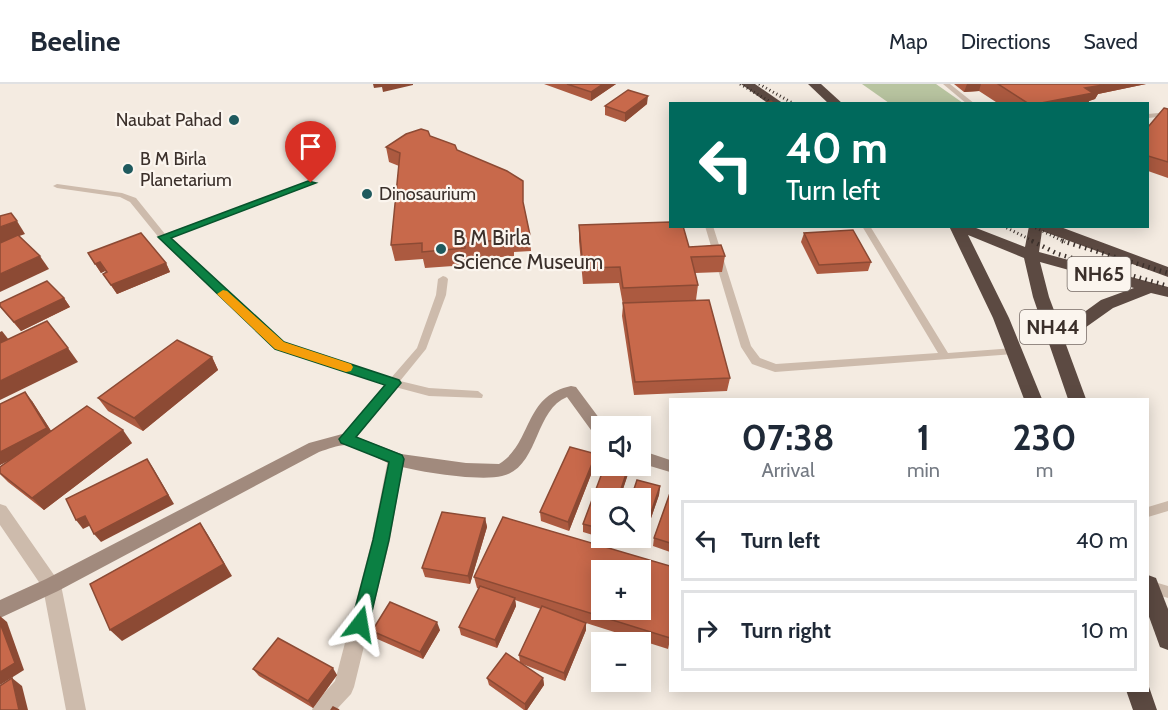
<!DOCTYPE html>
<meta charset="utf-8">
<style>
:root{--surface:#fff;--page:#f6f6f7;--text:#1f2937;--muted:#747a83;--line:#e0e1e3}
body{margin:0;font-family:Cabin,sans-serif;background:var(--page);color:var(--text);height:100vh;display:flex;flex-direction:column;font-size:22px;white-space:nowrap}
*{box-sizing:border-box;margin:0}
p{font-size:20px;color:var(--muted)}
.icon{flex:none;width:33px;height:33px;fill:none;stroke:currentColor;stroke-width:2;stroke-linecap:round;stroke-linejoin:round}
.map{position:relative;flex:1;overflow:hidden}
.details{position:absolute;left:669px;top:314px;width:480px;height:294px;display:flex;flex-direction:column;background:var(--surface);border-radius:0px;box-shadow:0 3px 15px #0003}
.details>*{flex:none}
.guide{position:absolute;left:669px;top:18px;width:480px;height:126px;border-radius:0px;box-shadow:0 3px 15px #0003;background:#00695c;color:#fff;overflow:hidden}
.tools{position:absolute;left:591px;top:332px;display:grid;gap:12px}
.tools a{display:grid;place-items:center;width:60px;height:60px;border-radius:0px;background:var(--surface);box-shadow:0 3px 15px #0003;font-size:30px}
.pin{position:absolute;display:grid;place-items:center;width:51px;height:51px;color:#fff;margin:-62px -26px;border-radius:50% 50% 50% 0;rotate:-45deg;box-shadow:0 0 6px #0007}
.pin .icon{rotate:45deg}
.me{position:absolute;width:66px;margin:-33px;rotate:14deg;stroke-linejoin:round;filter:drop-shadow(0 0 4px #0008)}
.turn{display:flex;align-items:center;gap:21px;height:126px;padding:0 18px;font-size:27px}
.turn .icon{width:78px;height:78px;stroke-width:2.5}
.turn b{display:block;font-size:42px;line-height:51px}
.eta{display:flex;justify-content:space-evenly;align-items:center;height:102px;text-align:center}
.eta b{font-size:36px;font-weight:700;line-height:42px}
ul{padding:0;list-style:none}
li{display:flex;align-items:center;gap:18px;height:81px;margin:0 12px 9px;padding:0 6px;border:3px solid var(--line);border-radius:0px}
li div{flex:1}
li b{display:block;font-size:22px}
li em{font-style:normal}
header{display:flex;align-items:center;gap:36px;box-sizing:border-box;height:84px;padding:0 30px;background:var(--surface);border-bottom:2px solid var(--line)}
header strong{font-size:28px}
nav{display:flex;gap:33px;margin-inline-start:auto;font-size:21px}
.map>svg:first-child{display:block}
</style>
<header>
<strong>Beeline</strong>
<nav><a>Map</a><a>Directions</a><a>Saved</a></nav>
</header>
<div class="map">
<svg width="1168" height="626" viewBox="0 0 1168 626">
<rect width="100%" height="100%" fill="#f4ebe1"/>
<path fill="#b8c4a0" d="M862 0H936L963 19H889Z"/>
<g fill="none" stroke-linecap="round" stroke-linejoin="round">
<g fill="#cdbbac" fill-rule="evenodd">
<path d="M943 0H950L975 20H967Z"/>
<path d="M1168 28V32L1148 34V30Z"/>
<path d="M308 97H311L315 99 169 154 283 260 391 294 417 264 436 211 438 195 443 192 446 193 448 195 446 211 426 265 400 297 429 304 478 307 483 311 482 314 429 312 395 303 350 358H342L340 355 342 352 386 300 277 264 160 155 130 118 120 113 57 104 53 102 57 100 122 109 136 114 165 150Z"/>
<path d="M705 142H713L751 262 760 274 776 280 938 269 862 142H870L948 269 1014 264 1019 267 1014 270 775 288 752 280 741 263Z"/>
<path d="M1168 417V427L1148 433V423Z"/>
<path d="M1148 496 1168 502V514L1148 508Z"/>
</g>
<g fill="#cdbbac" fill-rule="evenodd">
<path d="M396 369 402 370 404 375 390 456 354 603 351 610 336 626H312L315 619 335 597 372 456 388 375 390 370Z"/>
<path d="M0 420 6 422 61 501 86 626H66L43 504 0 441Z"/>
</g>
<g fill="#a18a7d" fill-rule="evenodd">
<path d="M571 302 576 303 605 342H602V355L596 353 567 313C534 326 539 384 502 392 479 398 411 387 388 379 375 374 361 362 346 361 337 361 328 365 319 368L58 507 0 534V516L46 495 309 359 346 349 401 370 466 379 499 380C533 359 523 312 571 302Z"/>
<path d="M640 366 670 376V388L640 379Z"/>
</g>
<g fill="#5c4a42" fill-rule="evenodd">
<path d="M741 0H755L784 20H769Z"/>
<path d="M808 0H821L843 20H829Z"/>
<path d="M949 142H971L1025 163 1029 142H1058L1168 183V193L1042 147 1039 168 1168 203V213L1151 209 1113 224 1065 258 1086 315H1068L1033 213 1024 174 968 151 1009 234 1042 315H1024L993 234ZM1040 178 1134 204 1101 216 1061 245 1049 213Z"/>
<path d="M1148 491 1156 494 1168 525V566L1160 563 1148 530Z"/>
<path d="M1148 600 1157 626H1133L1126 606H1148Z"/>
</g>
<g stroke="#3b302b" stroke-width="3" stroke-dasharray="1 3" stroke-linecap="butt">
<path d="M740 0 774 20"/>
<path d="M759 0 794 20"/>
<path d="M1003 142 1035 158"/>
<path d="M1032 142 1065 158"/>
</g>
<g stroke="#3b302b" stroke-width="4.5" stroke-dasharray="1.5 4.5" stroke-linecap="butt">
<path d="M1032 157 1058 170 1168 202"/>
<path d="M1062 157 1168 189"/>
</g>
</g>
<g fill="#ac5a40">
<path d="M544 0H616L591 17Z"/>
<path d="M954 0H1146L1098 10 1095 15 1089 17 1088 20H999L979 7 964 8Z"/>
<path d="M647 20 625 38 605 31V22Z"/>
<path d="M1168 25V94L1148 87V43Z"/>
<path d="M430 52 457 66 524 122 530 151 531 167 514 168V172L467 176V181L425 184 423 175 395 177 391 161 399 82 389 78 386 63Z"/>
<path d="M579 141 725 172 722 188 695 189 698 201 696 216 730 294 727 307 634 311 622 232 623 221 619 199 583 200 579 157Z"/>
<path d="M804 149 871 178 868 187 817 190 801 158Z"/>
<path d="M88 169 166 179 170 188 117 210 103 190 106 188 105 187 101 189Z"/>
<path d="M64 214 70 223 21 247 0 223Z"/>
<path d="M212 273 218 286 143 347 108 327 98 314Z"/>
<path d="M32 317 51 347 132 359 44 426 8 398 0 390V383L11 375 0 381V320Z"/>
<path d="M596 378 569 447 541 437 540 428Z"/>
<path d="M605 381H631L620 414H602V453H607L606 455 583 448V440Z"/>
<path d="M660 402 659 411 641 463 618 456V453H640Z"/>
<path d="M670 409V468L653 462 654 454Z"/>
<path d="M485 434 487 443 470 500 425 493 422 484Z"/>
<path d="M670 482V556L668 565 586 539V546L565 597 520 579 543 594 544 601 527 626H524L489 601 487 594 520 579 519 571 541 525 515 516 516 522 497 564 461 551 459 543 479 505 477 504 474 493Z"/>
<path d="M440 546 423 575 375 554 372 547Z"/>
<path d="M253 585 337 591 313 624 259 592Z"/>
</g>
<g fill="#8c4a34">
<path d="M373 0H413V1L383 8 382 3 374 4Z"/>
<path d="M603 0H616L591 17V8Z"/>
<path d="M967 0H981L979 7 964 8Z"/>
<path d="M1095 0H1146L1098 10 1095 15 1089 17 1088 20H1036Z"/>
<path d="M648 12 647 20 625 38V29Z"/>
<path d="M17 137 25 150 0 159V143Z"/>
<path d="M40 172 49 185 0 208V190Z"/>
<path d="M100 178 105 187 101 189 95 180Z"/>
<path d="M166 179 170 188 117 210 111 201Z"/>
<path d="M64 214 70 223 21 247 14 238Z"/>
<path d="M2 247 9 256 0 260V248Z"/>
<path d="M68 264 78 278 0 316V297Z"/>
<path d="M212 273 218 286 143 347 134 334Z"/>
<path d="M25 308 32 317 55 353 0 381V368Z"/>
<path d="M123 346 132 359 44 426 32 414Z"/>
<path d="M596 370V378L569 447 568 438Z"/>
<path d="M147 375 153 384 174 420 101 458 94 450Z"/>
<path d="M629 381H631L620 414H618Z"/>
<path d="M660 402 659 411 641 463 642 455Z"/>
<path d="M85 432 93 440 83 445 76 436Z"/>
<path d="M485 434 487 443 470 500 468 492Z"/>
<path d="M200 439 208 451 232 492 122 557 110 546Z"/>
<path d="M515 514 516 522 497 564 495 556Z"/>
<path d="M0 532 7 538 24 586 0 601Z"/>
<path d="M437 538 440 546 423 575 420 568Z"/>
<path d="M586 539V546L565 597 564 589Z"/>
<path d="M333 584 337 591 313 624 308 617Z"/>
<path d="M12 594 22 602 28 626H19Z"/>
<path d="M543 594 544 601 527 626H525V620Z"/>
</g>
<g fill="#c8694b" stroke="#8c4a34" stroke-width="1.5" fill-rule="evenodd">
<path d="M567 0H603L591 8Z"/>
<path d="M998 0H1102L1103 1 1085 4 1093 9 1036 20H1029Z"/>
<path d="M628 6 648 12 625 29 605 22Z"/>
<path d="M771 17 775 20H760Z"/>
<path d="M1164 24 1168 25V78L1148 72V43Z"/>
<path d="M421 45 428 47 430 52 455 61 457 66 507 87 523 97V118L530 151 513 152V155L465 159V164L422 168V159L391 161 400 69 386 63 406 50Z"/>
<path d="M11 129 17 137 0 143V132Z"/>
<path d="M670 138V142H683L689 163 721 161 725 172 691 173 698 201 623 204 620 183 583 184 579 141Z"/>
<path d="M853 146 871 178 819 181 804 149Z"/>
<path d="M141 149 166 179 111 201 103 190 107 188 100 178 95 180 88 169Z"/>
<path d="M18 151 40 172 0 190V159Z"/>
<path d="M47 197 64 214 14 238 0 222V219Z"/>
<path d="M709 216 730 294 635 298 623 219Z"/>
<path d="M47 237 68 264 0 297V259Z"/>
<path d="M177 256 212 273 134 334 98 314Z"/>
<path d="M25 308 47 344 0 368V320Z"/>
<path d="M87 322 123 346 32 414 0 389V383Z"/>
<path d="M570 363 596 370 568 438 540 428Z"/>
<path d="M147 375 168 411 94 450 85 432 76 436 66 415Z"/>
<path d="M605 381H629L618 414H602V445L583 440Z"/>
<path d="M637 396 660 402 642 455 636 453H640V414H631Z"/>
<path d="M670 409V459L654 454Z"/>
<path d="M442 428 485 434 468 492 422 484Z"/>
<path d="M503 433 670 482V554L474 493ZM602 486H640V525H602Z"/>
<path d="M200 439 224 480 110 546 90 500Z"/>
<path d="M480 502 515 514 495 556 459 543Z"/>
<path d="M390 518 437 538 420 568 372 547Z"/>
<path d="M542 522 586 539 564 589 519 571Z"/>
<path d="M0 539 15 579 0 588Z"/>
<path d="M278 554 333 584 308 617 253 585Z"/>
<path d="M506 569 543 594 525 620 487 594Z"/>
<path d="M12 594 19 626H0V602Z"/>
<path d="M333 623 339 626H331Z"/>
</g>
<path fill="#0b8043" stroke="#07532c" stroke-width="1.5" d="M308 97 316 99 171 154 284 258 399 296 401 299 356 353 402 371 404 375 389 456 369 540 366 546 360 548 354 546 351 540 373 456 389 378 341 359 339 355 385 301 275 265 158 153Z"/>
<path fill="#f59e0b" d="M223 206 227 207 284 258 351 280 353 283 351 287 346 288 275 265 219 212 217 210Z"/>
<g fill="#1f5a5e" stroke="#fbf5ee" stroke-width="2">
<circle cx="234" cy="36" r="6"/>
<circle cx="128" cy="85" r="6"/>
<circle cx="367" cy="110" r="6"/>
<circle cx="441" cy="165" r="6"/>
</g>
<g text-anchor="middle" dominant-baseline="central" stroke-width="4.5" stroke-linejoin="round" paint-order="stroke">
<g font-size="18" fill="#3b302b" stroke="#fbf5ee" text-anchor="start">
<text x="222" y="36" text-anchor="end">Naubat Pahad</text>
<text x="140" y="75">B M Birla<tspan x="140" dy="21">Planetarium</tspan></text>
<text x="379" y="110">Dinosaurium</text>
</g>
<g fill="#fbf5ee" stroke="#756b66" stroke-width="1.5">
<rect x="1067.5" y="173" width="63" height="34" rx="4.5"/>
<rect x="1020" y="226" width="66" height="34" rx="4.5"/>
</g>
<g font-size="20" font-weight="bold" fill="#3b302b">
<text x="1099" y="190">NH65</text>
<text x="1053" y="243">NH44</text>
</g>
<g font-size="21" fill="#3b302b" stroke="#fbf5ee" text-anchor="start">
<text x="453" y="153">B M Birla<tspan x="453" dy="24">Science Museum</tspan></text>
</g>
</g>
</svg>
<div class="tools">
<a><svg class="icon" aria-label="sound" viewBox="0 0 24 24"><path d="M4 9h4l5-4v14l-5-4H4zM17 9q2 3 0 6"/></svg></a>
<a><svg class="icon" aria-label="search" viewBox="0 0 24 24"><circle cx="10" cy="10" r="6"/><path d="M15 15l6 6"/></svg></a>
<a>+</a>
<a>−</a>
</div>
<div class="pin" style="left:311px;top:99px;background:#d93025"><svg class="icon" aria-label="arrive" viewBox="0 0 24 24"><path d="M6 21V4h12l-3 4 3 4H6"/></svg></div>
<svg class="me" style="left:360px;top:540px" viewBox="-20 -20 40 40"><path d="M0-17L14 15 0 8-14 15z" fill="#0b8043" stroke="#fff" stroke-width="4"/></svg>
<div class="guide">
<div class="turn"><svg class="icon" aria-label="left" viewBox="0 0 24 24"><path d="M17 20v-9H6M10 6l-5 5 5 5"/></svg><div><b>40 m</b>Turn left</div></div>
</div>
<section class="details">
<div class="eta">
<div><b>07:38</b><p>Arrival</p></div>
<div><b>1</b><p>min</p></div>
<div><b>230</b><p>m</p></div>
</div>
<ul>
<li><svg class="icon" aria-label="left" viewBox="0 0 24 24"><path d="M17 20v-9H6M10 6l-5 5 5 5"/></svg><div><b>Turn left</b></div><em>40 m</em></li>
<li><svg class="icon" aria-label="right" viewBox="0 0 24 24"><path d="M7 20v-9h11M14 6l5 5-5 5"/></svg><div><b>Turn right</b></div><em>10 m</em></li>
</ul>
</section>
</div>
